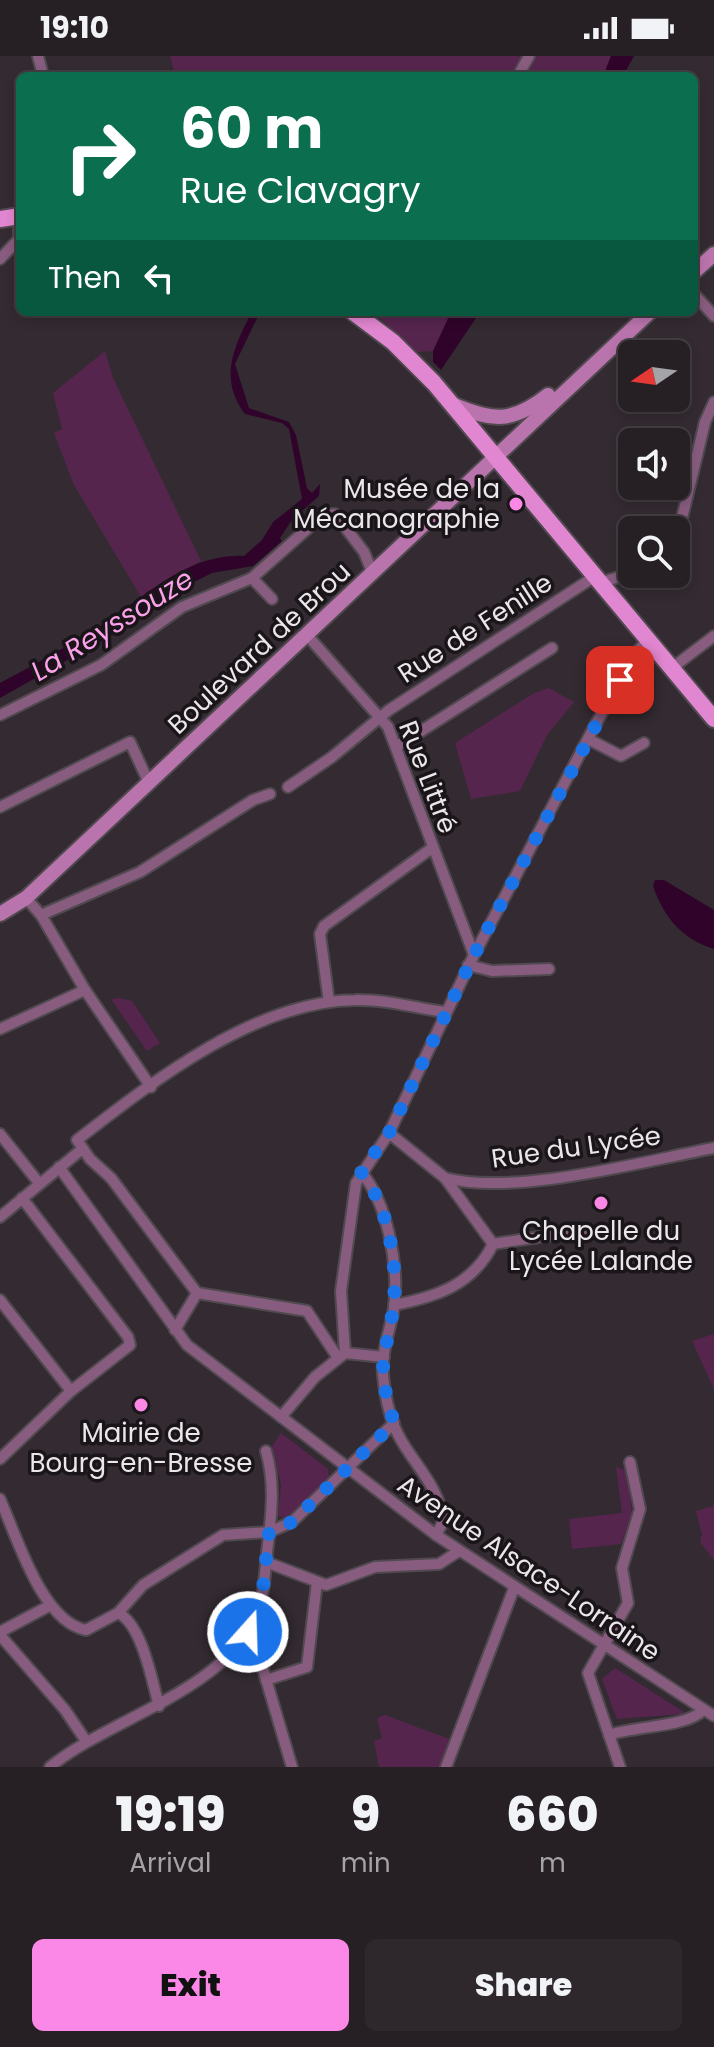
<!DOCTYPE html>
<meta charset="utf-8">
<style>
:root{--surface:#262025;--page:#2e282d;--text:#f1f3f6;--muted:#a4a3a7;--line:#423e42;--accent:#fb87e6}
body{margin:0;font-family:Poppins,sans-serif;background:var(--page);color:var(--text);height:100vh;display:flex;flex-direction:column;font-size:30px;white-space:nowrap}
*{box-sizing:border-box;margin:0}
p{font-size:26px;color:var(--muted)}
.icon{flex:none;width:44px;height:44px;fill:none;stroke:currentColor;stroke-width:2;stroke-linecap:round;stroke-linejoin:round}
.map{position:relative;height:1711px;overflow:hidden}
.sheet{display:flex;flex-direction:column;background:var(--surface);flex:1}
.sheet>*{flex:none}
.top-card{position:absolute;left:16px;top:16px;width:682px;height:244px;border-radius:12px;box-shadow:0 4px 12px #0003,0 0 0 2px var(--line);background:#0b6e4f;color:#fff;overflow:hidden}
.needle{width:52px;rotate:257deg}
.tools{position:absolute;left:618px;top:284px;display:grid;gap:16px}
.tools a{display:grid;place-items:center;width:72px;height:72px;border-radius:12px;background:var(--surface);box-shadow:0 4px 12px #0003,0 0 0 2px var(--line);font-size:40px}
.pin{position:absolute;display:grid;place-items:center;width:68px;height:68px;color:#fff;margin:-34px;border-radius:16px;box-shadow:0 4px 12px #0006}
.me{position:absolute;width:88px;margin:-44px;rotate:20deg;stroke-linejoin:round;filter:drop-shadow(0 0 6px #0008)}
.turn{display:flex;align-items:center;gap:28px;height:168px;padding:0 32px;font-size:36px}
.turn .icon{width:104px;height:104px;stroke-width:2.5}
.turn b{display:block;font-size:56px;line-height:68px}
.then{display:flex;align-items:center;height:76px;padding:0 32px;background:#0003;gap:16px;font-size:30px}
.eta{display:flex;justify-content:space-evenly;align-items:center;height:136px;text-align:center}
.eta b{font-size:48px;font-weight:800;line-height:56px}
.button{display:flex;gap:16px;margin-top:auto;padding:16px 32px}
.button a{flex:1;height:92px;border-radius:12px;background:var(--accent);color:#111;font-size:32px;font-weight:800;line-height:92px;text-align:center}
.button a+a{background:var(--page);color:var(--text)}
.status{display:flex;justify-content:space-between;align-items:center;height:56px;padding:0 40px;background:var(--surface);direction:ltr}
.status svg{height:22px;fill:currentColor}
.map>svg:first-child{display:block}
</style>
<div class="status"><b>19:10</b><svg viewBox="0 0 49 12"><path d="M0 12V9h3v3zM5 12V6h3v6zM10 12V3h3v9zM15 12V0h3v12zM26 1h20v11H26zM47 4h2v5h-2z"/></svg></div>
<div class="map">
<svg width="714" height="1711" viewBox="0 0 714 1711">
<rect width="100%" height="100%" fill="#332b31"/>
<g fill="#56254e">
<path d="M170 0H611L603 20H175Z"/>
<path d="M373 256H452L433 295 417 296Z"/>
<path d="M105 295 113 322 201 505 141 541 74 429 54 377 62 373 53 337Z"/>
<path d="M549 632 574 646 547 679 520 735 471 743 455 687 534 637Z"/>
<path d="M119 942 132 945 160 987 147 995 111 943Z"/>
<path d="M714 1278V1333L692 1285Z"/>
<path d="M281 1377 328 1413 329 1422 286 1464 278 1459 281 1429 272 1390Z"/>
<path d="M616 1411 627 1415 632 1457 621 1488 572 1493 569 1463 622 1457Z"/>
<path d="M714 1446V1504L700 1486 702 1479 696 1455 713 1450Z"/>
<path d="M615 1612 684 1656 683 1658 617 1663 602 1623Z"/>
<path d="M385 1659 452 1684 442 1711H379L374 1685 382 1682 377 1662Z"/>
</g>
<g fill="#30042a">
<path d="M611 0H634L623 20H603Z"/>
<path d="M252 256H260L235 308 249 352 289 366 296 379 307 432 312 437 320 428 319 440 292 464 280 482 282 485 253 510 212 517 162 542 112 579 0 642V627C32 610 66 591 97 572 143 543 186 497 244 500L262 484 273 466 302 443 289 373 282 367 245 358C218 322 234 290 252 256Z"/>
<path d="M451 256H480L441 314 433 306V295Z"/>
<path d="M655 824H664L714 854V893C682 883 664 862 653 830Z"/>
</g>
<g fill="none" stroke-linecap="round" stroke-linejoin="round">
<defs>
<g id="minor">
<path d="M38 0 43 20"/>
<path d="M518 20 529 0"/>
<path d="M0 203 19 183V170"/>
<path d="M694 238 714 260"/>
<path d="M676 487 705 366 714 346"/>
<path d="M252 522 272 543"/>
<path d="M599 527 632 517"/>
<path d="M307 579 388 671 474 899"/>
<path d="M672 612 714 580"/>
<path d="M0 659 101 609 182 551 252 522 323 459 335 458 364 496 373 518"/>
<path d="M588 683 621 700 644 687"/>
<path d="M396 691 552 592"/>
<path d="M288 731 332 701 389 654 594 521"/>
<path d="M0 751 130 686 149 727"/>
<path d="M26 842 41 859 85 934 151 1031"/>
<path d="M41 859 140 816 253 744 270 738"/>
<path d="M468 909 492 915 549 913"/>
<path d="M329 946 320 878 324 870 432 792"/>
<path d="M0 973 85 934"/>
<path d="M389 1077 445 1122 493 1188C473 1229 436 1241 394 1249"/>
<path d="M0 1078 39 1127"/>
<path d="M59 1111 187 1289 436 1479 714 1660"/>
<path d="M361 1116C388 1147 399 1211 394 1252 390 1274 381 1297 383 1319 385 1340 390 1365 401 1384 416 1410 441 1434 443 1466L436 1479"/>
<path d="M445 1122C516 1140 640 1106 714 1092"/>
<path d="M0 1161 81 1094"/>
<path d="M493 1188 552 1179 619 1175"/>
<path d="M197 1237 111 1122 90 1103 77 1084C152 1026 255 945 355 944 384 943 416 952 445 956"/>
<path d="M197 1237 307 1255 338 1302"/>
<path d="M0 1244 71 1335"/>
<path d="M175 1274 197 1237"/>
<path d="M345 1297 341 1235 356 1127 389 1077 474 899 592 675 634 599 648 584"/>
<path d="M281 1361 315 1321 345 1297 384 1301"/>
<path d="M0 1403 71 1335 130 1289 128 1281 22 1142"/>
<path d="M0 1443C17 1481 42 1566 86 1574L118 1557 143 1529 223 1479 269 1476 292 1466 394 1367"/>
<path d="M266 1506 326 1529 375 1511 439 1508 459 1495"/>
<path d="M118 1557C142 1568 152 1625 159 1650"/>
<path d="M0 1576 49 1550"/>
<path d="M248 1576 258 1596 292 1711"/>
<path d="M0 1579 65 1654 86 1685"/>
<path d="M266 1624 307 1611 317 1526"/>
<path d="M609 1679C635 1670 688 1671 703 1654"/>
<path d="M50 1711C109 1662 227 1635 257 1557 264 1539 265 1517 267 1497 271 1461 276 1430 266 1395"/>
<path d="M446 1711 514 1532"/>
<path d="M620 1711 588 1617 628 1547 622 1512 640 1453 630 1406"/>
</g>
<g id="secondary">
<path d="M694 216 714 198"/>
<path d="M452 348C494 366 512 367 548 339"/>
<path d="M0 858 26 842 650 256"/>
</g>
<g id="primary">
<path d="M0 163 20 160"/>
<path d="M353 256 393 286 434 327 714 663"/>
</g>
</defs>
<use href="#minor" stroke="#50494f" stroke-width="14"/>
<use href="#secondary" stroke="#50494f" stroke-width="18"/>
<use href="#primary" stroke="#50494f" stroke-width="20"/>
<use href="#minor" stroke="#885c7f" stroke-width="10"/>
<use href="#secondary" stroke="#ba74ad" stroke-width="14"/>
<use href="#primary" stroke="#e186d0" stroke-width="16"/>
</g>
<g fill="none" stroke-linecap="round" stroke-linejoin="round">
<path stroke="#1a73e8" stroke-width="14" stroke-dasharray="0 25.2" d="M248 1576 263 1533 269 1476 292 1466 394 1367C389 1349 383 1331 383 1313 384 1292 391 1272 393 1252 399 1211 388 1148 361 1116L389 1077 474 899 620 624"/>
</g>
<g fill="#fb87e6" stroke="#191518" stroke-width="3">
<circle cx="516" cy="448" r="8"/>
<circle cx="601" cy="1147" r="8"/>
<circle cx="141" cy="1349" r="8"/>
</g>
<g text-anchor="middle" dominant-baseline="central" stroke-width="7" stroke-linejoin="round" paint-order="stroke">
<g font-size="26" fill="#ebe6ea" stroke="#191518">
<text x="500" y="433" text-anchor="end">Musée de la<tspan x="500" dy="30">Mécanographie</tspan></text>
<text x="601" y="1175">Chapelle du<tspan x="601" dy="30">Lycée Lalande</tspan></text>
<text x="141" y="1377">Mairie de<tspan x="141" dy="30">Bourg-en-Bresse</tspan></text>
</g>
<g font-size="26" fill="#ebe6ea" stroke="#191518">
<text transform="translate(475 572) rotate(-33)">Rue de Fenille</text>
<text transform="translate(259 592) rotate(-43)">Boulevard de Brou</text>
<text transform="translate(428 721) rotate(69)">Rue Littré</text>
<text transform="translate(576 1091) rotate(-8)">Rue du Lycée</text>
<text transform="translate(529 1512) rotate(34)">Avenue Alsace-Lorraine</text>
</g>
<g font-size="28" font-style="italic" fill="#faa1e9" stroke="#191518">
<text transform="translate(112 569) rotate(-32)">La Reyssouze</text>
</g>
</g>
</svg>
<div class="tools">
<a><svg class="needle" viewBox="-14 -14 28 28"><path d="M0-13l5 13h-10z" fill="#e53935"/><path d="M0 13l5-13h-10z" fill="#a4a3a7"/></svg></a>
<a><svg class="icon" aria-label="sound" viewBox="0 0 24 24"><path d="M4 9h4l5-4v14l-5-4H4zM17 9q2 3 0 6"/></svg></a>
<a><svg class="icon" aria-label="search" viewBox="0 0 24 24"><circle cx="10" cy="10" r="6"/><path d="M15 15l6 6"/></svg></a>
</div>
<div class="pin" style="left:620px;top:624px;background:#d93025"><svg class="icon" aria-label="arrive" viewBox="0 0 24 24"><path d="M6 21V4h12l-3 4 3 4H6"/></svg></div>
<svg class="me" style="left:248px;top:1576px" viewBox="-20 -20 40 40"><circle r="17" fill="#1a73e8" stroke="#fff" stroke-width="3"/><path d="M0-11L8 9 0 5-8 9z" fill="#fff"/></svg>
<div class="top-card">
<div class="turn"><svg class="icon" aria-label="right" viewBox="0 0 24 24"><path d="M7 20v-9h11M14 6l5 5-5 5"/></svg><div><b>60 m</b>Rue Clavagry</div></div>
<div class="then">Then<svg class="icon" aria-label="left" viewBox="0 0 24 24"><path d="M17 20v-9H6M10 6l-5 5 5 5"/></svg></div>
</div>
</div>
<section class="sheet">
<div class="eta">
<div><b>19:19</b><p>Arrival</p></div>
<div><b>9</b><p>min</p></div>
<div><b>660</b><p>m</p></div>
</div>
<div class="button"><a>Exit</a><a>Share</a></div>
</section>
